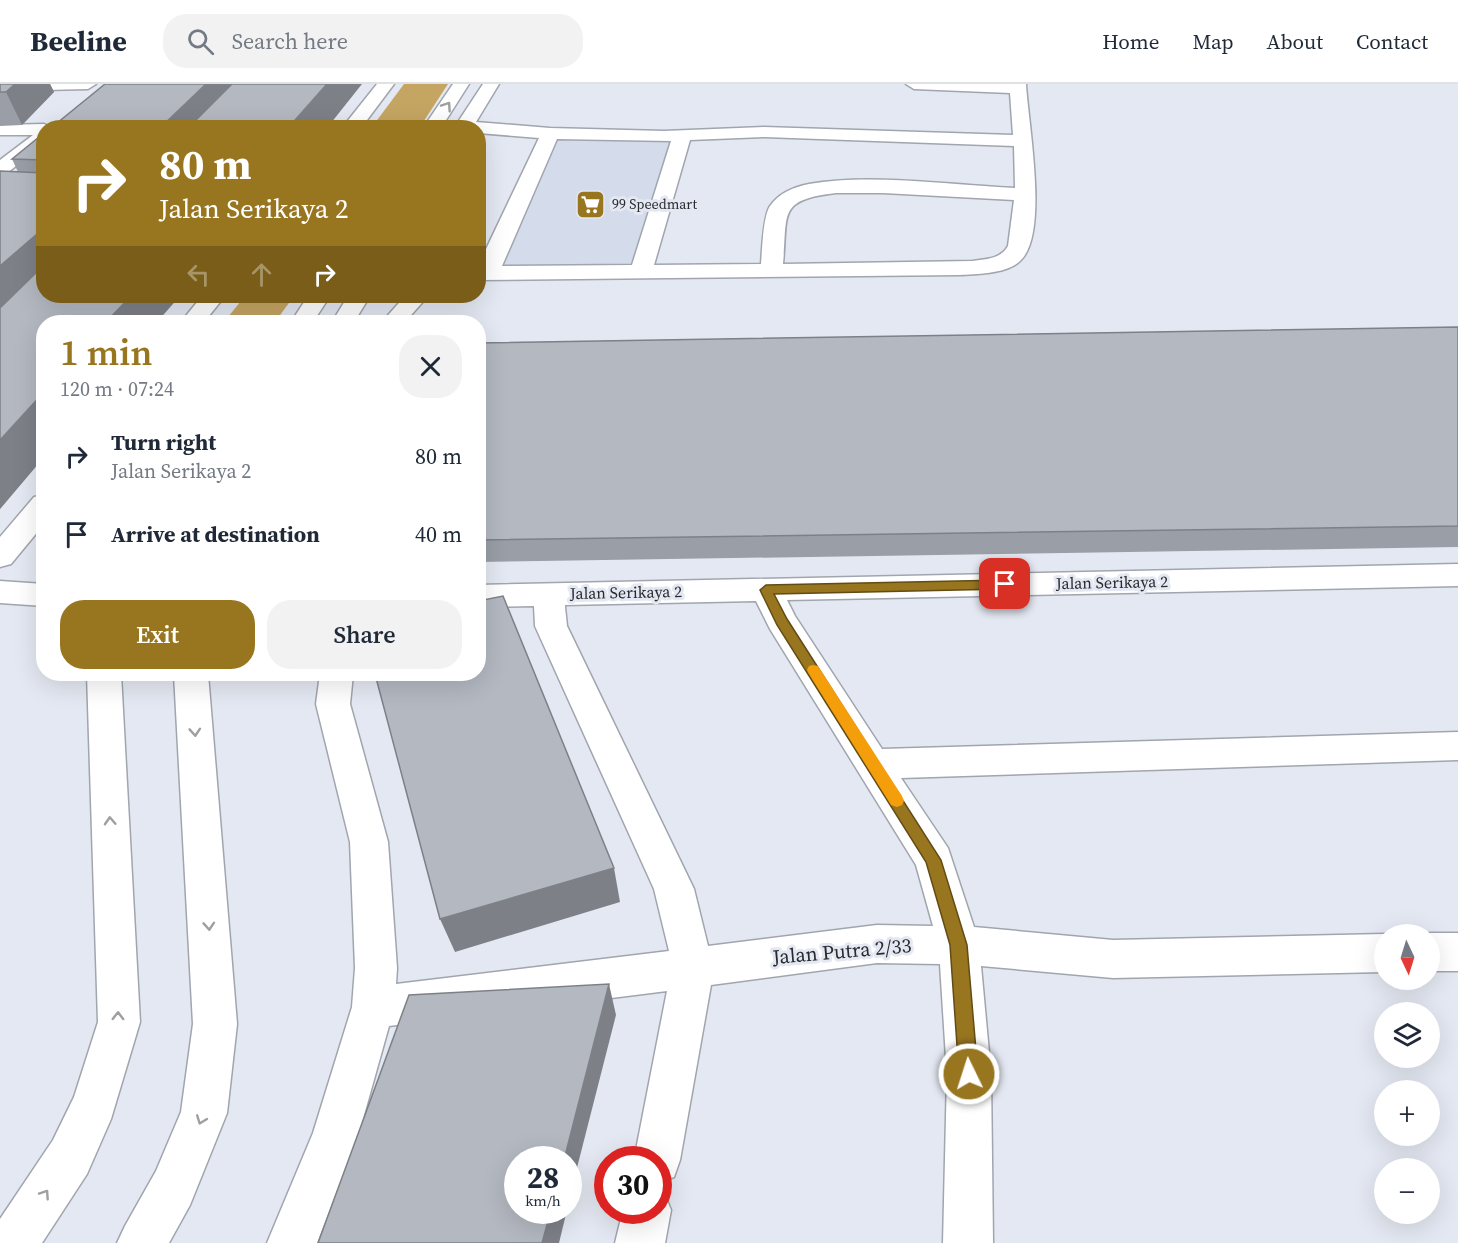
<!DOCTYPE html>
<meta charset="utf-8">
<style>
:root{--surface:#fff;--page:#f2f2f3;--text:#1f2937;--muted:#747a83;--line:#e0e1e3;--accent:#98751f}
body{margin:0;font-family:"Source Serif 4",serif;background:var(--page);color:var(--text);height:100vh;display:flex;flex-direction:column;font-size:22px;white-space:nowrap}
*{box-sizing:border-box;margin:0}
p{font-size:20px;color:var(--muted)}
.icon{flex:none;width:33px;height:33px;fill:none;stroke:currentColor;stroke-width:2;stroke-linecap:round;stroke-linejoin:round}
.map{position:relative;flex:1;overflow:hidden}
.sheet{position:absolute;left:36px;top:231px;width:450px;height:366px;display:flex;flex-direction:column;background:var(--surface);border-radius:24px;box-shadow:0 6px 24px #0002}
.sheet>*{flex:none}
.banner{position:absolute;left:36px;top:36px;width:450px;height:183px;border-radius:24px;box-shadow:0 6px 24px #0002;background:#98751f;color:#fff;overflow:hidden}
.needle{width:39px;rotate:176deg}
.buttons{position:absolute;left:1374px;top:840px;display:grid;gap:12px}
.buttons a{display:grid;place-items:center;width:66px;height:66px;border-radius:50%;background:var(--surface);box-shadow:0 6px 24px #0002;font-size:30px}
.speed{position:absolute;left:504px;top:1062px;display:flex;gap:12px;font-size:30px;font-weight:700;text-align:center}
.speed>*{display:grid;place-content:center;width:78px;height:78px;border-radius:50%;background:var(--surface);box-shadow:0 6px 24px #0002;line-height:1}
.speed small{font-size:15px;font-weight:400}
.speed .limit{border:9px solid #d22;background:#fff;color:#111}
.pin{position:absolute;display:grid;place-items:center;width:51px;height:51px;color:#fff;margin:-26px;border-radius:12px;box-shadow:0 3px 9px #0006}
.me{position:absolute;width:66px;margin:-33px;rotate:356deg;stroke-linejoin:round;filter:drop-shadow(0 0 4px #0008)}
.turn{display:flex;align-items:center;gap:21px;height:126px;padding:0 24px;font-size:27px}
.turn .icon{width:78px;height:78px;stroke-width:2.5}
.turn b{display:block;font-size:42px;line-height:51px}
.lanes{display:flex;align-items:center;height:57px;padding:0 24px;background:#0003;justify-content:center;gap:30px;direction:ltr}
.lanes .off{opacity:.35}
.round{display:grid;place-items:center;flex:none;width:63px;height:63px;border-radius:24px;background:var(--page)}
.head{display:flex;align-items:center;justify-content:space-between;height:102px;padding:0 24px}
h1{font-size:36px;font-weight:600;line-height:45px;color:var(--accent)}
.cta{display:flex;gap:12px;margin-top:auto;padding:12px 24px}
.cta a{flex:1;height:69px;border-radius:24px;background:var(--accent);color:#fff;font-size:24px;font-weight:600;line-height:69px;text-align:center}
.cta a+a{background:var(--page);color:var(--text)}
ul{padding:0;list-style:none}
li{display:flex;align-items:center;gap:18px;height:78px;padding:0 24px}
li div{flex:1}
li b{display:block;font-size:22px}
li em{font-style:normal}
header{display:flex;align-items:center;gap:36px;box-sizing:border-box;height:84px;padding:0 30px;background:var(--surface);border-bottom:2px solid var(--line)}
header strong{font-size:28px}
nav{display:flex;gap:33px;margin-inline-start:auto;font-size:21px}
.search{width:420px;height:54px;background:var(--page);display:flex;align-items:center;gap:15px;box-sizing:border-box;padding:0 21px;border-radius:24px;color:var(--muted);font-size:22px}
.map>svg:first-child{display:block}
</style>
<header>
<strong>Beeline</strong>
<div class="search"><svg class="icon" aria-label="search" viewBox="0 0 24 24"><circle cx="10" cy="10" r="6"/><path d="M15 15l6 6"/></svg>Search here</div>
<nav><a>Home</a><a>Map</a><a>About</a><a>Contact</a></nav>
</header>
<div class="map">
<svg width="1458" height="1159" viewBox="0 0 1458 1159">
<rect width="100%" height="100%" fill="#e4e8f2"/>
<path fill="#d4dbeb" d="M543 45 689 49 650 194H486Z"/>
<g fill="#c5a562">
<path d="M404 0H448L420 43H372Z"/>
<path d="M245 212H294L275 238H224Z"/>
</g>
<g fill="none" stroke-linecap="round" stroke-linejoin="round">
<defs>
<g id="minor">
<path d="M0 0H96L88 5 0 7Z"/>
<path d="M377 0H394L361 44H342Z"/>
<path d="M453 0H469L441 44H423Z"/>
<path d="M483 0H499L476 38 550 44 664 47 764 43 1013 51 1010 9 914 5 906 0H1026C1028 39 1049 148 1021 176 1008 190 977 190 960 191L478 196V182L539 54 478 49V44H454ZM764 53 1014 62 1015 104C953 101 869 89 809 100 794 103 779 109 770 122 763 132 762 167 761 180L654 181 690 56ZM557 55 671 57 632 181 502 182ZM836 109H883L1014 116 1008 162C1001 175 986 175 972 177L783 180C788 129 777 116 836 109Z"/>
<path d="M44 40 52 44H44V60L7 89 0 91V76L33 51H0V41Z"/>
<path d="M202 212H225L204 238H181Z"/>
<path d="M308 212H330L313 238H291Z"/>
<path d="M348 212H370L354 238H332Z"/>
<path d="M405 212H428L405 238H382Z"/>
<path d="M44 411V440L11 480 0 483V453L34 413Z"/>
<path d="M1458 480V502L787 516 795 532 882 665 1458 648V676L901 694 948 764 974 843 1113 856 1384 850H1386L1384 888 1113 894 981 882 991 990 993 1159H943L947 990 940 880 877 879 711 901 680 1076 674 1093 658 1099V1076H634L667 907 389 942 359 1049 317 1159H267L313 1049 352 923 355 884 350 758 316 620 320 590H353L350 620 388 758 397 884 396 900 669 867 654 805 535 542 534 522 478 523V501ZM756 517 770 545 916 781 933 842 877 841 708 862 694 805 567 542 565 523V521Z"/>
<path d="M0 497 44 500V522L0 519Z"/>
<path d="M87 590H121L140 938 111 1035 87 1090 42 1159H0V1135L53 1056 74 1013 98 938Z"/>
<path d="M174 590H208L237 940 227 1029 190 1121 169 1159H117L125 1142 156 1087 181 1028 193 940Z"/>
<path d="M1430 849H1458V887H1430V850H1425Z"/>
<path d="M658 1107 664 1109 671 1126 665 1159H615L623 1126H658Z"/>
</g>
</defs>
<use href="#minor" stroke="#a0a5ae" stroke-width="3"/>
<use href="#minor" fill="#fff" fill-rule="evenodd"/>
</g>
<g fill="#9a9ea6">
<path d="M0 0H50L54 8 22 41 0 42Z"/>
<path d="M44 49V373L0 425V87L18 88 12 75Z"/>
<path d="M1458 243V463L478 478V259Z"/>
</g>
<g fill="#7d8187">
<path d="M15 0H50L54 8 22 41 6 8Z"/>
<path d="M206 0H251L207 44H160Z"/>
<path d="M327 0H362L327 44H288Z"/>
<path d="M44 144V197L0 238V182Z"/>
<path d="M131 212H180L157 238H106Z"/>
<path d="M44 308V373L0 425V356Z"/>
<path d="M614 784 620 818 455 868 440 835Z"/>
<path d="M609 900 616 931 568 1119V1076H564Z"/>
<path d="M551 1126H567L559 1159H542Z"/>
</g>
<g fill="#b3b8c1" stroke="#7d8187" stroke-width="1.5">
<path d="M0 0H15L6 8H0Z"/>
<path d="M105 0H206L160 44H51Z"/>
<path d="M232 0H327L288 44H188Z"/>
<path d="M44 49V76L12 75Z"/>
<path d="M0 87 44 89V144L0 182Z"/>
<path d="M44 181V212H131L106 238H44V308L0 356V224Z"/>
<path d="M1458 243V442L478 456V259Z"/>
<path d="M503 512 614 784 440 835 375 590H478V517Z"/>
<path d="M609 900 564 1076H518V1126H551L542 1159H318L409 911Z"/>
</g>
<defs><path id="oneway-chevron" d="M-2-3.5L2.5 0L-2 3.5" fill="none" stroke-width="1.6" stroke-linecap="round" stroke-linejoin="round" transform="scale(1.5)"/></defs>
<g stroke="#9e9fa0">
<use href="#oneway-chevron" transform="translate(447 22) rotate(-56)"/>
<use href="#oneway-chevron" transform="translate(195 648) rotate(86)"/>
<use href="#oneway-chevron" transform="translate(110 737) rotate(-93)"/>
<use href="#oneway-chevron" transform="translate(209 842) rotate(86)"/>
<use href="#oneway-chevron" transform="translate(118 932) rotate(-89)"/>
<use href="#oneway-chevron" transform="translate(201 1036) rotate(111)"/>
<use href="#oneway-chevron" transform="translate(45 1110) rotate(-56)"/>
</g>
<path fill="#98751f" stroke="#634c14" stroke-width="1.5" d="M1005 496 1011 500 1005 505 774 510 787 535 941 776 967 861 978 990 975 997 969 999 962 997 959 990 950 861 926 778 777 541 760 506 766 501Z"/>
<path fill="#f59e0b" d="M813 581 818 582 902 712 904 717 902 721 897 723 891 721 809 590 807 586 809 582Z"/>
<defs>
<symbol id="supermarket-square" viewBox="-11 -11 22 22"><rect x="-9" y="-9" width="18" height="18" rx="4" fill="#98751f" stroke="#e4e8f2"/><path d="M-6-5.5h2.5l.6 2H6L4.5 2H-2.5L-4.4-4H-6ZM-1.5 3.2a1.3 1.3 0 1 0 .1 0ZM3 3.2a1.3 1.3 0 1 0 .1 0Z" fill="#fff"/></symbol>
</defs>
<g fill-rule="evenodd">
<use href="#supermarket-square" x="574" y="104" width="33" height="33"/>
</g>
<g text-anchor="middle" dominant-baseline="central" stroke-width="6" stroke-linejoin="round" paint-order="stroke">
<g font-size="14" fill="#282a2d" stroke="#e4e8f2" text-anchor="start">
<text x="612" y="120">99 Speedmart</text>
</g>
<g font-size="16" fill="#282a2d" stroke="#e4e8f2">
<text transform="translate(1112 498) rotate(-1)">Jalan Serikaya 2</text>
<text transform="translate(626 508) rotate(-1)">Jalan Serikaya 2</text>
</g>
<g font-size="20" fill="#282a2d" stroke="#e4e8f2">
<text transform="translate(842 867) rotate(-5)">Jalan Putra 2/33</text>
</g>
</g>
</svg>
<div class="buttons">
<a><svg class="needle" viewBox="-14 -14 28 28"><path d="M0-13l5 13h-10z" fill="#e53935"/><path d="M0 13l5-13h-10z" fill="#747a83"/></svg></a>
<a><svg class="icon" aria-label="layers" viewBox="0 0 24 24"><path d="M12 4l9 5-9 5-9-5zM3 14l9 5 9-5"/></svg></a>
<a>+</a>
<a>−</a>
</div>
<div class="speed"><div>28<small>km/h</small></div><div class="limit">30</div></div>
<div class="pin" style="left:1005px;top:500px;background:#d93025"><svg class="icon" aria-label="arrive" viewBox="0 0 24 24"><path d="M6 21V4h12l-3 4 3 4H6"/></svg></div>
<svg class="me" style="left:969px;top:990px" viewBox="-20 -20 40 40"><circle r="17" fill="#98751f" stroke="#fff" stroke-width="3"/><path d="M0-11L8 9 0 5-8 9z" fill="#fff"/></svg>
<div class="banner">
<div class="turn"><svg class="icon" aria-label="right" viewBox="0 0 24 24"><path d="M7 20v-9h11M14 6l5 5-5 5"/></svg><div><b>80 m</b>Jalan Serikaya 2</div></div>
<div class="lanes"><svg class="icon off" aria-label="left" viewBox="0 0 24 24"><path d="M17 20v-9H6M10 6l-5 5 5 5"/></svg><svg class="icon off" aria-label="ahead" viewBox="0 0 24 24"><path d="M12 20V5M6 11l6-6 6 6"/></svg><svg class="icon" aria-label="right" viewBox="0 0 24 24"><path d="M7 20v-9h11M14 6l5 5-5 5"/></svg></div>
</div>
<section class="sheet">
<div class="head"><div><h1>1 min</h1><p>120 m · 07:24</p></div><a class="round"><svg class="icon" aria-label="close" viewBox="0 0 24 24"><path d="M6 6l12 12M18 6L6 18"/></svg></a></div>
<ul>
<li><svg class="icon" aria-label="right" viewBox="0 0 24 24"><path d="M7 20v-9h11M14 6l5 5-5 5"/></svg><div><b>Turn right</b><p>Jalan Serikaya 2</p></div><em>80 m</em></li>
<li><svg class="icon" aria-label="arrive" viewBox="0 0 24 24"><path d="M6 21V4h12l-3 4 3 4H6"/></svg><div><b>Arrive at destination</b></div><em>40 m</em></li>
</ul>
<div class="cta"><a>Exit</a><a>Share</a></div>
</section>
</div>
